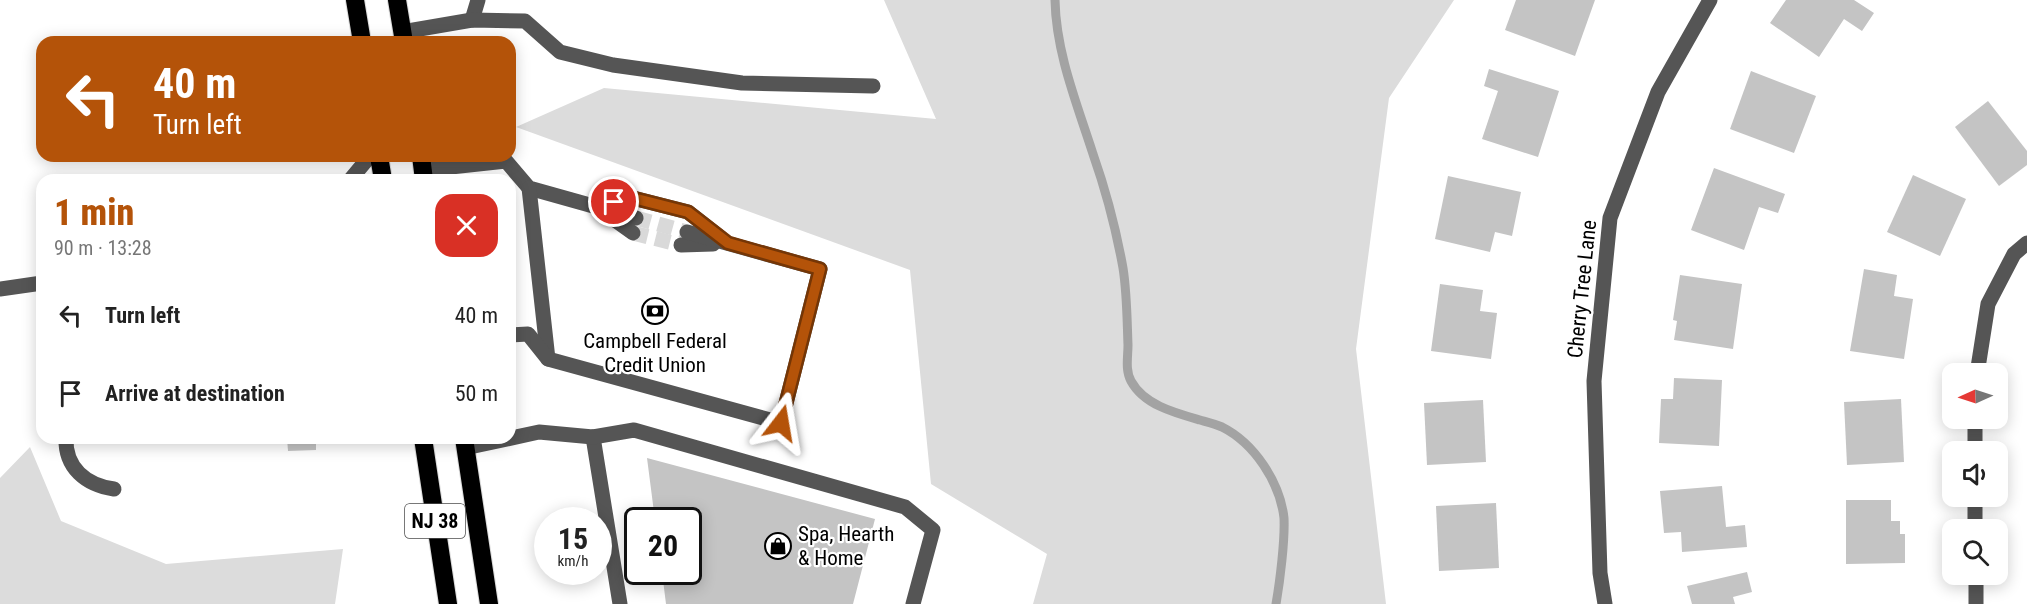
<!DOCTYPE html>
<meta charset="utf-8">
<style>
:root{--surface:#fff;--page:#f6f6f6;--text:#222;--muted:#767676;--accent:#b45309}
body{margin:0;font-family:"Roboto Condensed",sans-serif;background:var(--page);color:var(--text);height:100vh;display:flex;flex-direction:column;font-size:22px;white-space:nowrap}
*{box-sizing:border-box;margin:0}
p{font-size:20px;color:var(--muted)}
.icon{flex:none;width:33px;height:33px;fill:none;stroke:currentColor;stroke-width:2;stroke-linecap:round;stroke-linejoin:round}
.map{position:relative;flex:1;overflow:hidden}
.side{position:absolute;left:36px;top:174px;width:480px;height:270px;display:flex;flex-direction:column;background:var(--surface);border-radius:18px;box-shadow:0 3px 15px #0003}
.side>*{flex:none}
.guide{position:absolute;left:36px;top:36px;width:480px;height:126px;border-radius:18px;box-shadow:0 3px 15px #0003;background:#b45309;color:#fff;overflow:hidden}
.needle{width:39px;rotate:267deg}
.controls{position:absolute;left:1942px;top:363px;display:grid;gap:12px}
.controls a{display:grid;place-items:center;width:66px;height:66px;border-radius:12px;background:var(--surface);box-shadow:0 3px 15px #0003;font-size:30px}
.speed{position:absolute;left:534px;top:507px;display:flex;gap:12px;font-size:30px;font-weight:700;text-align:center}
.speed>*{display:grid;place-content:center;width:78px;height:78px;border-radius:50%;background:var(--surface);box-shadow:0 3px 15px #0003;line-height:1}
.speed small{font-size:15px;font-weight:400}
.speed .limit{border:3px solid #111;border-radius:9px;background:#fff;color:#111}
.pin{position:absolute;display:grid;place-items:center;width:51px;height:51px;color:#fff;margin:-26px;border:3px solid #fff;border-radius:50%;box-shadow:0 2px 6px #0007}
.me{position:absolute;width:66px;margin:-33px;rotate:14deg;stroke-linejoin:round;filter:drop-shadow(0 0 4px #0008)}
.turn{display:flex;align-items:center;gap:21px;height:126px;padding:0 18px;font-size:27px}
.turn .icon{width:78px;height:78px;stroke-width:2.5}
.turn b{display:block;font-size:42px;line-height:51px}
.round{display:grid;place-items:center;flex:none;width:63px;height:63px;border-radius:18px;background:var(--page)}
.summary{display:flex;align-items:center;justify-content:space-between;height:102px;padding:0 18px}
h1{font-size:36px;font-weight:800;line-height:45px;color:var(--accent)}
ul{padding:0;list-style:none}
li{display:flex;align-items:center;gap:18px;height:78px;padding:0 18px}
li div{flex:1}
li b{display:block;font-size:22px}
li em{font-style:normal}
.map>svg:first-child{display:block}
</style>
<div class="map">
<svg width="2027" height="604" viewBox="0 0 2027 604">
<rect width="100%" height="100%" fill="#fff"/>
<g fill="#dcdcdc">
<path d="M884 0H1454L1389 98 1356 349 1386 604H1033L1047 554 931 484 910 270 516 127 604 88 936 119Z"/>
<path d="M30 447 61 521 166 564 343 549 335 604H0V478Z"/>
</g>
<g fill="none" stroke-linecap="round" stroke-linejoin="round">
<path stroke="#a3a3a3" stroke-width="9" d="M1055 0C1056 53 1077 104 1093 154 1106 191 1116 229 1123 268 1127 293 1127 320 1128 345 1128 357 1125 370 1131 381 1144 405 1175 413 1200 420 1207 422 1215 424 1222 427 1254 443 1280 482 1284 518 1285 540 1280 581 1276 604"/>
</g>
<g fill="#c4c4c4">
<path d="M1516 0H1595L1575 56 1505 30Z"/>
<path d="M1786 0H1854L1874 13 1862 31 1844 19 1819 57 1770 23Z"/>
<path d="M1489 69 1559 91 1538 157 1482 139 1498 91 1484 86Z"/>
<path d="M1751 71 1816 96 1794 153 1730 129Z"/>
<path d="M1988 101 2027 151V165L1999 186 1955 127Z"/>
<path d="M1714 168 1785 194 1778 213 1759 207 1744 250 1691 230Z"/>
<path d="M1913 175 1966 199 1940 256 1887 232Z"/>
<path d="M1448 176 1521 192 1512 236 1495 232 1490 252 1435 239Z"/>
<path d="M1864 269 1897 275 1894 296 1913 299 1904 359 1850 351Z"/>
<path d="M1680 275 1742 284 1733 349 1674 340 1677 321 1673 320Z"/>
<path d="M1440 284 1483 290 1480 311 1497 313 1491 359 1431 351Z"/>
<path d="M1674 378 1722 380 1719 446 1659 443 1661 399H1673Z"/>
<path d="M1901 399 1904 462 1847 465 1844 402Z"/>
<path d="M1483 400 1486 462 1427 465 1424 403Z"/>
<path d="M287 438H316V450L288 451Z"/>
<path d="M647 458 875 519 853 604H666L662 572H688V520H655Z"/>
<path d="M1722 486 1726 527 1745 525 1747 547 1682 552 1681 532 1664 533 1660 491Z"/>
<path d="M1846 500H1891V521H1900V534H1905V563L1846 564Z"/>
<path d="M1496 503 1499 568 1439 571 1436 506Z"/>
<path d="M1747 572 1752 592 1733 597 1735 604H1692L1687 586Z"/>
</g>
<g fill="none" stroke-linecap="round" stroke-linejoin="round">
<g stroke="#d9d9d9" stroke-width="15" stroke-dasharray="15 8" stroke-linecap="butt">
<path d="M636 218 687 232"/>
<path d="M633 233 681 245"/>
</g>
<defs>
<g id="highway">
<path d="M355 0 362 42"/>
<path d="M397 0 404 42"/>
<path d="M379 156 383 180"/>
<path d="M421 156 424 180"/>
<path d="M423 438 448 604"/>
<path d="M464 438 489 604"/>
</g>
</defs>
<use href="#highway" stroke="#dbdbdb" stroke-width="20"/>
<g stroke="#555" stroke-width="15">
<path d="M472 20 478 0"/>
<path d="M402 32 472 20 525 21 560 52 613 65 742 83 873 86"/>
<path d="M423 170 506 161 529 188 636 218"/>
<path d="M350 180 370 156"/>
<path d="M529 188 548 359"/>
<path d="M597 206 633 198 688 212 721 238"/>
<path d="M605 213 633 233"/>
<path d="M681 245 713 244"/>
<path d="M0 289 42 283"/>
<path d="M510 335 528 334 548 359 781 423 820 269 687 232"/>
<path d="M1977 374 1988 304 2014 254 2027 243"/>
<path d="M1975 418V452"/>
<path d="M593 437 620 604"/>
<path d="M66 438C65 468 86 485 114 489"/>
<path d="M465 448 539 432 593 437 634 430 905 507 933 530 913 604"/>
<path d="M1975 496V530"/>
<path d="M1976 574V604"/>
<path d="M1605 604 1600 573 1594 381 1610 218 1658 92 1710 0"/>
</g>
<use href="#highway" stroke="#000" stroke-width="18"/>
</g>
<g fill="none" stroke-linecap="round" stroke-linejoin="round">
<defs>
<path id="route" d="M614 202 633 198 688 212 728 243 820 269 781 423"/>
</defs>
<use href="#route" stroke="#753606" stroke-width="15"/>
<use href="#route" stroke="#b45309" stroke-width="10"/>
</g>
<defs>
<symbol id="bank-ring" viewBox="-11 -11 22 22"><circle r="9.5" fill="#fff" stroke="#000" stroke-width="1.5"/><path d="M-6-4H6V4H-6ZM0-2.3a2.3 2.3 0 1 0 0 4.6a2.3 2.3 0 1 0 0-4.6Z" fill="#000"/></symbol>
<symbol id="shop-ring" viewBox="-11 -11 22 22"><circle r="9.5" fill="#fff" stroke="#000" stroke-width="1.5"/><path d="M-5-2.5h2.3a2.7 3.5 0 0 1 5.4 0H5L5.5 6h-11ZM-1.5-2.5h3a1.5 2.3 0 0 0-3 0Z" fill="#000"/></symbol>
</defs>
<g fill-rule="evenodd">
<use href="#bank-ring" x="640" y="296" width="30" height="30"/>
<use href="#shop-ring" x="763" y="531" width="30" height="30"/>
</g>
<g text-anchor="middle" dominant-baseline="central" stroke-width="4.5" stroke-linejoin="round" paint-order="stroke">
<rect fill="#fff" stroke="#4c4c4c" stroke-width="1.5" x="405" y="504" width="60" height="34" rx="4.5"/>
<g font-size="20" font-weight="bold" fill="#000">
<text x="435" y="521">NJ 38</text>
</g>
<g font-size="21" fill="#000" stroke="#fff">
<text transform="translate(1582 289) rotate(-84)">Cherry Tree Lane</text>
</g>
<g font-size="21" fill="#000" stroke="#fff">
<text x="655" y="341">Campbell Federal<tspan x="655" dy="24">Credit Union</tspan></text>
<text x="798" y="534" text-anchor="start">Spa, Hearth<tspan x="798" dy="24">&amp; Home</tspan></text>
</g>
</g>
</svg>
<div class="controls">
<a><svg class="needle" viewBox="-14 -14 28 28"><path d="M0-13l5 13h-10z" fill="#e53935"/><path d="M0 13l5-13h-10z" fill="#767676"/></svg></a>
<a><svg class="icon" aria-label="sound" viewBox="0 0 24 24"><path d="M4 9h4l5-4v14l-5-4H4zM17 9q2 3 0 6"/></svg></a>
<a><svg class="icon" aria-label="search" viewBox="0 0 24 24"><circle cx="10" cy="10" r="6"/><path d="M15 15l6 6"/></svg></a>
</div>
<div class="speed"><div>15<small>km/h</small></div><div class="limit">20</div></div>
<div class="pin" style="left:614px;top:202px;background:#d93025"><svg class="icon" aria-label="arrive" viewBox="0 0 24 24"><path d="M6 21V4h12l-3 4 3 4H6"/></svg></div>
<svg class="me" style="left:781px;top:423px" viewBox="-20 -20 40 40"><path d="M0-17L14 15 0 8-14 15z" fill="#b45309" stroke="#fff" stroke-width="4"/></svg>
<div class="guide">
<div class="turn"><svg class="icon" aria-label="left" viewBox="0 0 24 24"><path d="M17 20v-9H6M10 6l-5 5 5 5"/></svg><div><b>40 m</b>Turn left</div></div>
</div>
<section class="side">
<div class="summary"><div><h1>1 min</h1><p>90 m · 13:28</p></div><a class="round" style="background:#d93025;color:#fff"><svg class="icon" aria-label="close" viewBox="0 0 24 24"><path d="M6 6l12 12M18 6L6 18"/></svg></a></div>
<ul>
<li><svg class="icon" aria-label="left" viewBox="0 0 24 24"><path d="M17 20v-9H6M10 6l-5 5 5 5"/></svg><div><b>Turn left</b></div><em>40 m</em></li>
<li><svg class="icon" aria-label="arrive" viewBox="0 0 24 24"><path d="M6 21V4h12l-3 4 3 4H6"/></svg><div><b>Arrive at destination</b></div><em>50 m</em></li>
</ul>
</section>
</div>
